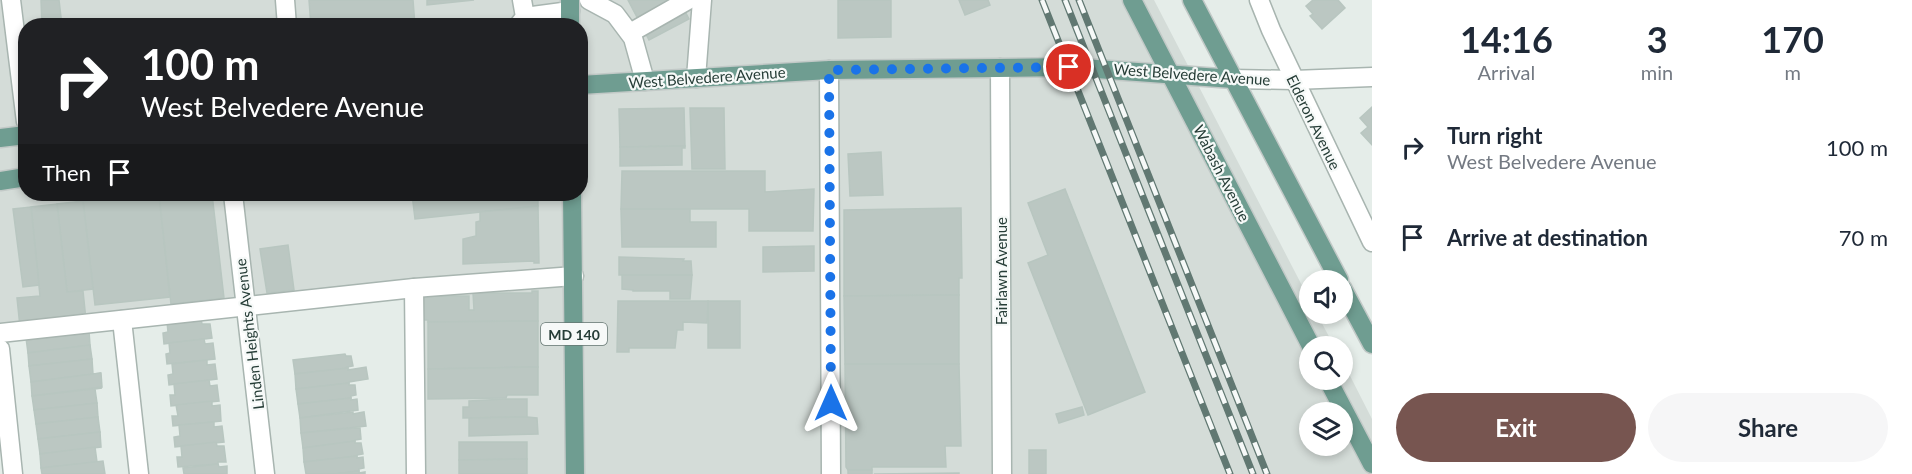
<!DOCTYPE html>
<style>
:root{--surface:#fff;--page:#f6f6f7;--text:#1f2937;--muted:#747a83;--accent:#775550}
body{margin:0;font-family:Lato,sans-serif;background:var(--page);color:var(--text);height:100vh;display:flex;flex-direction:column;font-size:22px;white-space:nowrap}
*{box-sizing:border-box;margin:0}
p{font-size:20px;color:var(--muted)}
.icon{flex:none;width:33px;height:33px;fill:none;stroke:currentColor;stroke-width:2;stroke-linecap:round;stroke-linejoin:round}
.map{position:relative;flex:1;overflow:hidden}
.details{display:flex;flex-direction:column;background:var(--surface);width:540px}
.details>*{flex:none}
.top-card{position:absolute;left:18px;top:18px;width:570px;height:183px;border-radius:24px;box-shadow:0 3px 9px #0003;background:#202124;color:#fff;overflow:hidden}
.fabs{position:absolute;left:1299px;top:270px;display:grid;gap:12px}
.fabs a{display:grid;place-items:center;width:54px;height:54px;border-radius:50%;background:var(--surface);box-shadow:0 3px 9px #0003;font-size:30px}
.pin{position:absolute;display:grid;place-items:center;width:51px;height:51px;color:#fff;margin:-26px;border:3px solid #fff;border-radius:50%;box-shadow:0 2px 6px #0007}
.me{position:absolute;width:66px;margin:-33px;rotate:0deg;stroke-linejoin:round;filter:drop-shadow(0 0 4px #0008)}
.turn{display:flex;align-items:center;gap:21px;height:126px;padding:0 24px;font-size:27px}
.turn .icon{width:78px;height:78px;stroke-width:2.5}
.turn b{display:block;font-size:42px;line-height:51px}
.then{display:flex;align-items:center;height:57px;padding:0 24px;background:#0003;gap:12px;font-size:22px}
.eta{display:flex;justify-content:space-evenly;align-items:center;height:102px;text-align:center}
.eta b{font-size:36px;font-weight:700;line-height:42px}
.primary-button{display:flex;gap:12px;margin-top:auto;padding:12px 24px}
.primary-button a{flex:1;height:69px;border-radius:36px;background:var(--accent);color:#fff;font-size:24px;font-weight:700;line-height:69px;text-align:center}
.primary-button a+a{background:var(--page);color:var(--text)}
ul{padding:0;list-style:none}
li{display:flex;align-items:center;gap:18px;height:90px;padding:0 24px}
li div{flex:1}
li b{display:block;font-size:22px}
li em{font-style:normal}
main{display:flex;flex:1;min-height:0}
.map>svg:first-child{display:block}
</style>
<main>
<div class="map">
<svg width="1372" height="474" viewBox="0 0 1372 474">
<rect width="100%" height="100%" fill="#e5ede9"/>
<path fill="#d4dcd8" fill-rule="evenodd" d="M0 0H1154L1309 299 1310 314H1317L1334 346H1310V380H1342L1343 362 1372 419V474H416L412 288 0 331ZM26 26H580V194H26ZM1310 412H1342V446H1310Z"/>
<g fill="#bbc7c2" stroke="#b8c6c0" stroke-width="1.5">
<path d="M41 0H59L62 26H42Z"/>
<path d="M309 0H413L415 26H311Z"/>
<path d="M427 0H474L427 5Z"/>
<path d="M628 0H679L689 19 649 40Z"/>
<path d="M838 0H891V37L838 38Z"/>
<path d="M959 0H988L990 5 965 15Z"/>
<path d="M1313 0H1338L1345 8 1322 29 1310 16 1313 14 1306 6Z"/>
<path d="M1372 107V145L1361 133 1368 127 1360 118Z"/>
<path d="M684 108 685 146 620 147 619 109Z"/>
<path d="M690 108H724L725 169H692Z"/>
<path d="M685 146V148H682V165L620 166V147Z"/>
<path d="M881 152 883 195 850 196 848 154Z"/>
<path d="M622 171H765V192L814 189 813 231H749V209H621Z"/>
<path d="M1065 189 1145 392 1088 415 1028 263 1048 255 1028 203Z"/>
<path d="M149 194H159L170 297 95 305 83 201Z"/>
<path d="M159 194H212L224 298 171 304Z"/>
<path d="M412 194H538V206L415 219Z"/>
<path d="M83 201 93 289 67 292 57 204Z"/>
<path d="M57 204 67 292 83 291 86 320 20 327 17 298 40 296 31 207Z"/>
<path d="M538 206 539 263H534V261L463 264V239L476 236V222L480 221V212Z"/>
<path d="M31 207 39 285 23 287 13 209Z"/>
<path d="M961 208 962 278H959V295L844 296V210Z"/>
<path d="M621 209H690V222H716V247H622Z"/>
<path d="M288 245 294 290 267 293 260 249Z"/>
<path d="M814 246V271L763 272V247Z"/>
<path d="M619 257 684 259 683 261H691L692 275H619Z"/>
<path d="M622 275H692L690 299H670V291H633V290L622 289Z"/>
<path d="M532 291H538V321L428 322V320H423V296H469V310H474L473 293H532Z"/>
<path d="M959 295V364H845L844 296Z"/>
<path d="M618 301H708L707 323 683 322V330H677L675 348H629V352H617Z"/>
<rect x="708" y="301" width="32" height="47"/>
<path d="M201 318 202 324H210L212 338 164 344 163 333 168 332 167 322Z"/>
<path d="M538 321V367L428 369V322Z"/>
<path d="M89 331 90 345 28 353 26 338Z"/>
<path d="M204 339 205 344 213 343 215 359 167 364 166 354 170 353 169 343Z"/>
<path d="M90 345 92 359 29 366 28 353Z"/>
<path d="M345 354 346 356H351L353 366 347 367 348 368 295 374 293 360Z"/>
<path d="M92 359 93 374 101 373 31 382 29 366Z"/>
<path d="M207 360V365L215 364 217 379 169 385 168 375 173 374 172 364Z"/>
<path d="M845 364H959L961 446H945L946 467H872V470H848L846 467Z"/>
<path d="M366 367 368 379 349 382V383L296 389 295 374 348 368V370Z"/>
<path d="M538 367V395H507L506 398 428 399V369Z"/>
<path d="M101 373 102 387 32 396 31 382Z"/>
<path d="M209 380 210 386 217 385 219 401 171 406 170 395H175L174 384Z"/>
<path d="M349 383V385H355L356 395 351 396V398L298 404 296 389Z"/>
<path d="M102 388 95 389 97 403 34 410 32 396Z"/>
<path d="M351 398V400L357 399 358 410 300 418 298 404Z"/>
<path d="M506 399H527V417L463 418V407H469V401Z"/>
<path d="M212 401V406L220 405 221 421 173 426 172 416H178L176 405Z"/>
<path d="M97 403 98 417 36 424 34 410Z"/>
<path d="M1082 407 1084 415 1059 423 1056 414Z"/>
<path d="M353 412V414L364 412 366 426 301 433 300 418Z"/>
<path d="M98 417 100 432 38 439 36 424Z"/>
<path d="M527 417 537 418 538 434 469 436V418Z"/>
<path d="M214 422V427L222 426 224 442 175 447 174 437 180 436 179 425Z"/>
<path d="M354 428H360L361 439 355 440V441L303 448 301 433Z"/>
<path d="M100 432 101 447 40 454 38 439Z"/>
<path d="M355 441V443H361L363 454 357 455V456L304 462 303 448Z"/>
<path d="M216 442 217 446H224L226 462H218V464L178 467 177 457H182L181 446Z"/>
<path d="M459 442H527V459L459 460Z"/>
<path d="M95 447 97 462 41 468 40 454Z"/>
<rect x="1029" y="450" width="17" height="24"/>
<path d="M357 456V458L363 457 364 468 359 469V471L334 474H306L304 462Z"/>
<path d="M527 459V474H459V460Z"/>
<path d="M103 461 105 474H42L41 468Z"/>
<path d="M218 464 219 467 227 466V474H184L183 468Z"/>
<rect x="848" y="470" width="24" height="4"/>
<path d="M359 471V473L365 472V474H334Z"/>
<path d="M959 473V474H874Z"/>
</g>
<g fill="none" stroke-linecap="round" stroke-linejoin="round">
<defs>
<g id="minor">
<path d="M11 0 26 122"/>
<path d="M285 0 287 26"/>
<path d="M589 0 615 14 633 38 645 81"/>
<path d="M1259 0 1271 30 1372 242"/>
<path d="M525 17 570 11"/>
<path d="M518 26 525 17 522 0"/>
<path d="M630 33 688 0"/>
<path d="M1000 68 1002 474"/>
<path d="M829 70 831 474"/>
<path d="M696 78 702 0"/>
<path d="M1233 79 1294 80 1372 77"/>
<path d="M233 194 265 474"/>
<path d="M414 288 416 474"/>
<path d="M122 320 139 474"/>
<path d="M0 333 414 288 574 276"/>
<path d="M0 349 13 474"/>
</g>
<g id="major">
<path d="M570 0V26"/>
<path d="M1132 0 1311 346"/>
<path d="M1192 0 1339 280"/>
<path d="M580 85 829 70 1069 67 1233 79"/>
<path d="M0 138 26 135"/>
<path d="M0 181 26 177"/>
<path d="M572 194 575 474"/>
<path d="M1342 288 1372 344"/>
<path d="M1328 380 1372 464"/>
</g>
</defs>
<use href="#minor" stroke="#a8b5b0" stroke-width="21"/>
<use href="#major" stroke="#c2c9c7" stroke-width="21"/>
<use href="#minor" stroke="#fff" stroke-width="18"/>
<use href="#major" stroke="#6f9d91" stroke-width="18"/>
<defs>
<g id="rail">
<path d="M1042 0 1230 474"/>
<path d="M1065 0 1253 474"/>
<path d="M1079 0 1267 474"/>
</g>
</defs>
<use href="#rail" stroke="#617872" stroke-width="7"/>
<use href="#rail" stroke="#f6f9f8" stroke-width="4.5" stroke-dasharray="14" stroke-linecap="butt"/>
</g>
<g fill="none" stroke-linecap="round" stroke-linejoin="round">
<path stroke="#1a73e8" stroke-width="10" stroke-dasharray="0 18" d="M831 403 829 70 1069 67"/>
</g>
<g text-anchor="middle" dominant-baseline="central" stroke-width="4.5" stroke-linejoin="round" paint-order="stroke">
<rect fill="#f6f9f8" stroke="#647571" stroke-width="1.5" x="541" y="323" width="66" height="22" rx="4.5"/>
<g font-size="14" font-weight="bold" fill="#263d37">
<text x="574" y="334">MD 140</text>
</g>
<g font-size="15" fill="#263d37" stroke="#f6f9f8">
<text transform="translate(1192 74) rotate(4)">West Belvedere Avenue</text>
<text transform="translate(707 77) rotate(-4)">West Belvedere Avenue</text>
<text transform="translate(1314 122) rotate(64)">Elderon Avenue</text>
<text transform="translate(1222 173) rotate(63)">Wabash Avenue</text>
<text transform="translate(1001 271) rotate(-90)">Fairlawn Avenue</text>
<text transform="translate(249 334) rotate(-97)">Linden Heights Avenue</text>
</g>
</g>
</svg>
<div class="fabs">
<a><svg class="icon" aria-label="sound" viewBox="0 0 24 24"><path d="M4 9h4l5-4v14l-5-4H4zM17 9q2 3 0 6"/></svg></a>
<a><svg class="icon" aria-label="search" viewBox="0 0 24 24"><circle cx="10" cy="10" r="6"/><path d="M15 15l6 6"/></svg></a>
<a><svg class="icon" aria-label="layers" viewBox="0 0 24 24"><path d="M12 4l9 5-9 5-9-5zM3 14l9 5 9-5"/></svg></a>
</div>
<div class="pin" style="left:1069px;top:67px;background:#d93025"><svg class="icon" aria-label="arrive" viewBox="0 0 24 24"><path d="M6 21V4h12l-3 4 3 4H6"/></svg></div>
<svg class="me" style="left:831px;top:403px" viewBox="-20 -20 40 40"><path d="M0-17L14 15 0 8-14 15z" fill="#1a73e8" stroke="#fff" stroke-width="4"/></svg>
<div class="top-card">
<div class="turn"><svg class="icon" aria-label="right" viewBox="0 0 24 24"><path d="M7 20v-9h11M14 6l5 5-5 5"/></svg><div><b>100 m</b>West Belvedere Avenue</div></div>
<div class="then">Then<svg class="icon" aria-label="arrive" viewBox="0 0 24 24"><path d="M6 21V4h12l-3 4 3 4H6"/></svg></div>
</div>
</div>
<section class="details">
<div class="eta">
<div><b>14:16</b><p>Arrival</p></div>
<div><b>3</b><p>min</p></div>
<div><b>170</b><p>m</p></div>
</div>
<ul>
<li><svg class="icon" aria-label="right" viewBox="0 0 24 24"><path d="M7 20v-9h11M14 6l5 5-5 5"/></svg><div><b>Turn right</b><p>West Belvedere Avenue</p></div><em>100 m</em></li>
<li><svg class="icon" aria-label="arrive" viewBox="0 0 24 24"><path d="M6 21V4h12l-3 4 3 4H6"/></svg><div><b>Arrive at destination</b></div><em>70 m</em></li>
</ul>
<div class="primary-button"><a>Exit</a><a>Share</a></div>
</section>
</main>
